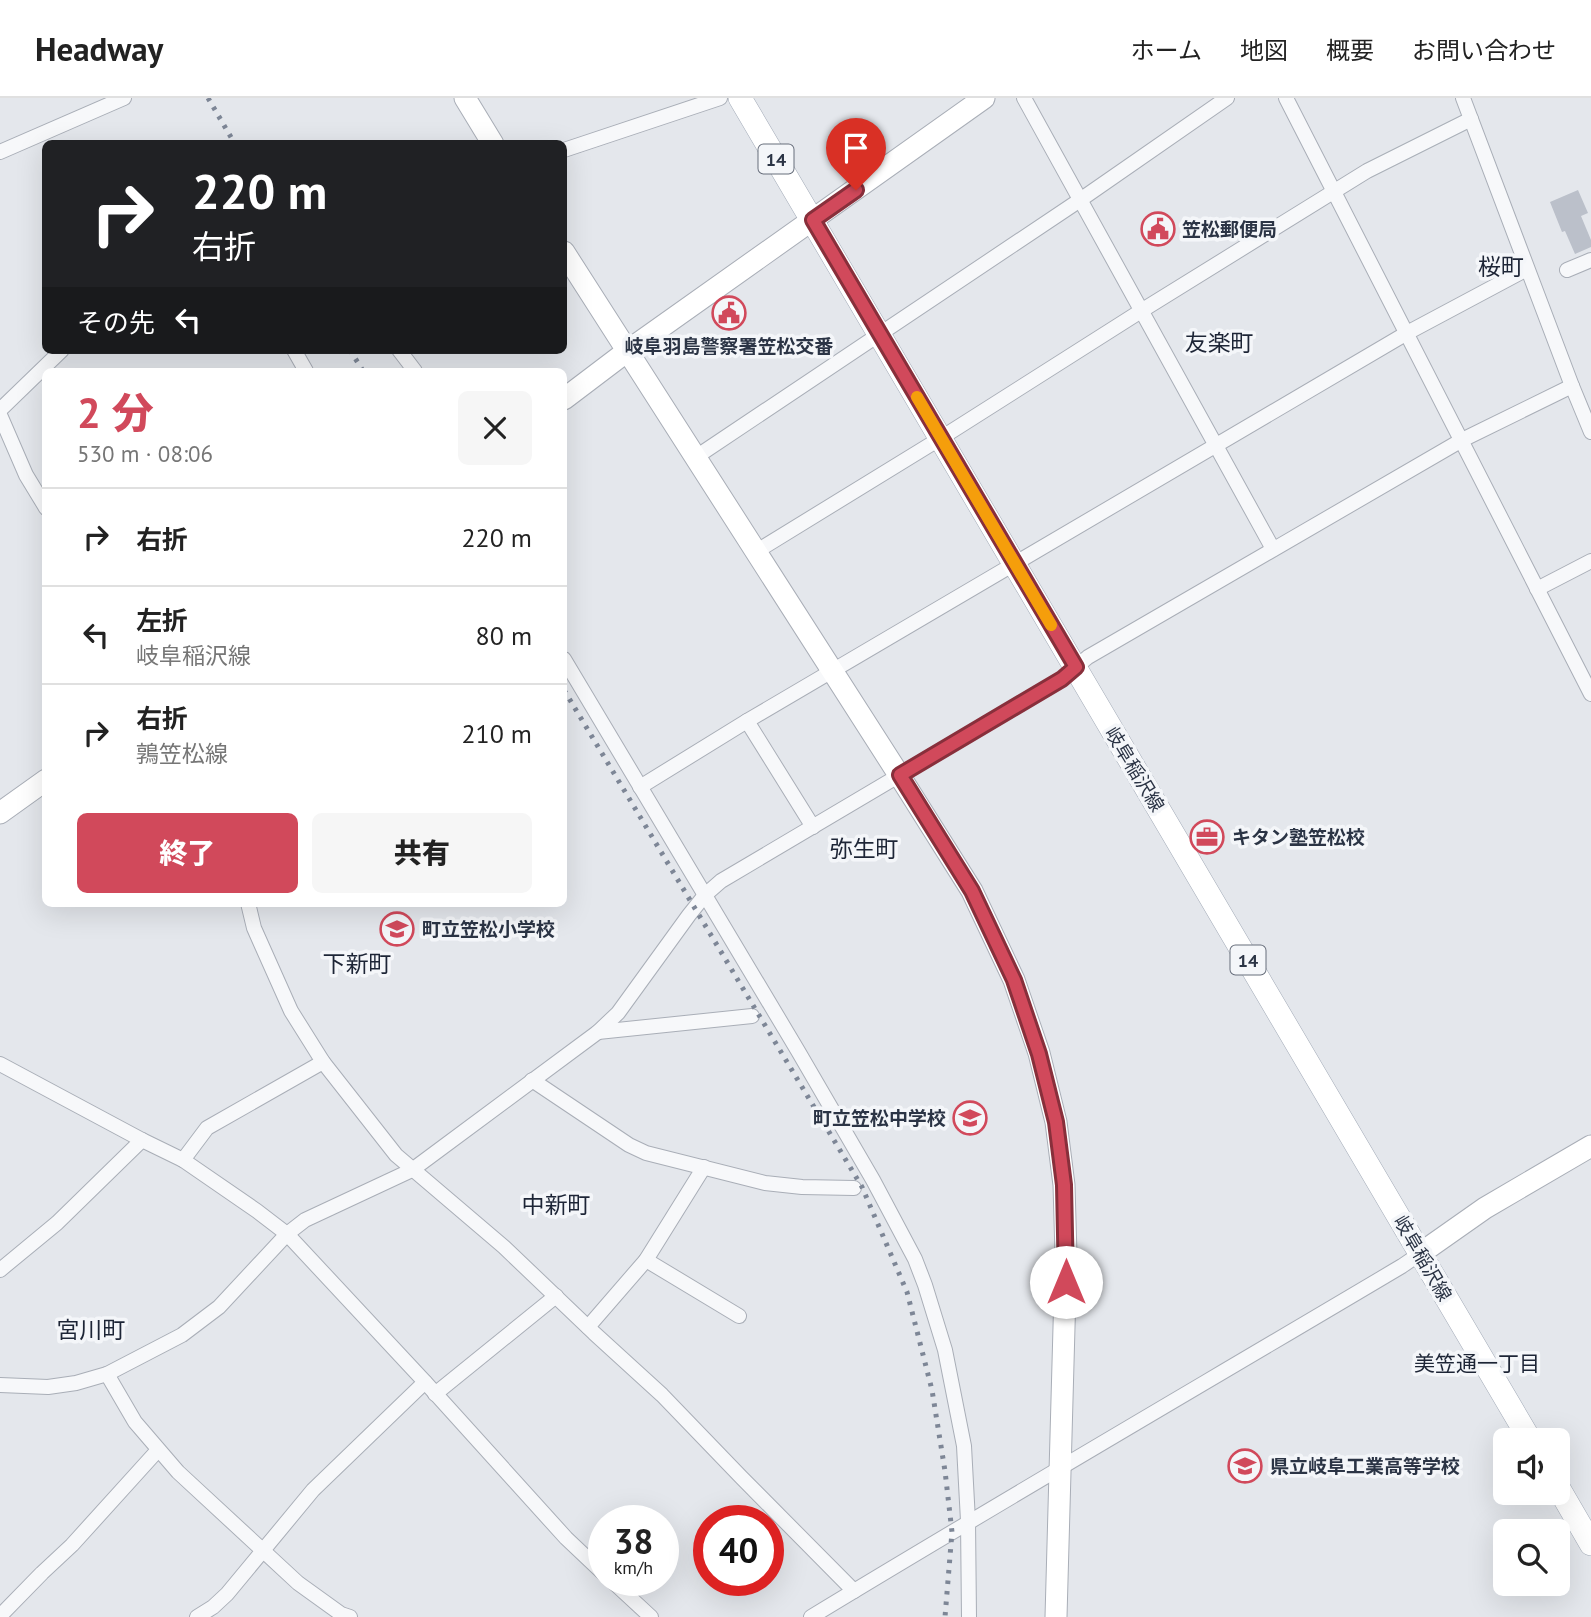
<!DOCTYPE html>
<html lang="ja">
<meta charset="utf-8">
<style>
:root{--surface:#fff;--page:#f6f6f6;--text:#222;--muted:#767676;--line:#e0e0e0;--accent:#d1495b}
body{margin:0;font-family:"PT Sans","Noto Sans JP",sans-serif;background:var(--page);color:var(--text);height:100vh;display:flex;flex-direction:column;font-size:26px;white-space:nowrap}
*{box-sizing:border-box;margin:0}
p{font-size:23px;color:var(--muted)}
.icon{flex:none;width:38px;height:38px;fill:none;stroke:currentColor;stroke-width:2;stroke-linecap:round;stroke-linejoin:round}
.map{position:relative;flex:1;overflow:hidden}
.details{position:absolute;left:42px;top:270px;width:525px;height:539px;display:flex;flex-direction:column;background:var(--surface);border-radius:10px;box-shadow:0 7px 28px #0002}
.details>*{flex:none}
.guide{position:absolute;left:42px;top:42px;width:525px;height:214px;border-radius:10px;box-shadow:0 7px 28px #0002;background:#202124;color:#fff;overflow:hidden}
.controls{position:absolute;left:1493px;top:1330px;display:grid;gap:14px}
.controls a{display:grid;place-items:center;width:77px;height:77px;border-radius:10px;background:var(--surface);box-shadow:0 7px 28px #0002;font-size:35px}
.speed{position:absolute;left:588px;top:1407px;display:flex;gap:14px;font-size:35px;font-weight:700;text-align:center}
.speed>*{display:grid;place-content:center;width:91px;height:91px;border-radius:50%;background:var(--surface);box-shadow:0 7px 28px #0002;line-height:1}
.speed small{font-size:18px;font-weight:400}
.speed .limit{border:10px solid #d22;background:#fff;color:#111}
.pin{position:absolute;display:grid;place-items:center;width:60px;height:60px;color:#fff;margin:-72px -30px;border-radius:50% 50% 50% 0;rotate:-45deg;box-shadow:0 0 7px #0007}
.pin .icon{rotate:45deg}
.me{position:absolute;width:77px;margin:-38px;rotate:0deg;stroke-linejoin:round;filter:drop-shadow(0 0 5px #0008)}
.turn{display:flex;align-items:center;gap:24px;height:147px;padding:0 35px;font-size:32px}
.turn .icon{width:91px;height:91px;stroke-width:2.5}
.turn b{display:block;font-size:49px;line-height:60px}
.then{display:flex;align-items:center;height:66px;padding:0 35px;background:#0003;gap:14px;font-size:26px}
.round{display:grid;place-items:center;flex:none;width:74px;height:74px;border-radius:10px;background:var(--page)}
.head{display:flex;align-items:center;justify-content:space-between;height:119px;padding:0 35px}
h1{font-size:42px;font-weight:800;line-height:52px;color:var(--accent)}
.cta{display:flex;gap:14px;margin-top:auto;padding:14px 35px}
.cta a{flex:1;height:80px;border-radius:10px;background:var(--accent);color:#fff;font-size:28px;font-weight:800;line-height:80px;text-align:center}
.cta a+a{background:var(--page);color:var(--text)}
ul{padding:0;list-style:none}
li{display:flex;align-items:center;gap:21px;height:98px;padding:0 35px;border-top:2px solid var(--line)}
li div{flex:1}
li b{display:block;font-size:26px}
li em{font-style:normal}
header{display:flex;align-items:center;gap:42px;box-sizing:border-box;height:98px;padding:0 35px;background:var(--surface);border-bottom:2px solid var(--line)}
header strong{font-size:33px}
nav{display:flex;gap:38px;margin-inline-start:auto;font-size:24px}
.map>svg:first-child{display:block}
</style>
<header>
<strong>Headway</strong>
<nav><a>ホーム</a><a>地図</a><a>概要</a><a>お問い合わせ</a></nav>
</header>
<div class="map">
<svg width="1591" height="1519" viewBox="0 0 1591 1519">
<rect width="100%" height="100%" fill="#e4e7ec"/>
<path fill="#bbc0ca" d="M1578 92 1588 115 1581 118 1591 142V149L1575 156 1565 133 1562 134 1550 104Z"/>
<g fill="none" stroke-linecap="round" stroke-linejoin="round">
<defs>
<g id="street">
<path d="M1024 0 1273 451"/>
<path d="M1286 0 1591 596"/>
<path d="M1463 0 1572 288 1591 334"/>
<path d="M564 52 720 0"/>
<path d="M0 54 124 0"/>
<path d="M1567 172 1591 162"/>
<path d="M294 252 306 273"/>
<path d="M399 252 415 273"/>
<path d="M0 312 62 252"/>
<path d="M0 317 26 377 46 410"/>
<path d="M696 359 1080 102 1227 0"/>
<path d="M757 453 941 340 1141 213 1367 73 1471 21"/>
<path d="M1537 491 1591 463"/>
<path d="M564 561 798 953 873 1082 915 1161 925 1187 945 1252 964 1348 968 1423 969 1519"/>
<path d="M747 623 813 729"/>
<path d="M640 689 747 623 1407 235 1527 171"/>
<path d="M248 805 254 830 291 913 323 964 396 1057 504 1149 594 1235 662 1297 742 1380 854 1493"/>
<path d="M598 934 752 918"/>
<path d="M0 966 142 1042 183 1062 257 1113 287 1136 425 1284 566 1440 604 1476"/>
<path d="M532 982 629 1047 646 1055 765 1085 802 1089 854 1090"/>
<path d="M183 1062 207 1030 323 964"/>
<path d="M646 1162 739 1218"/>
<path d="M0 1172 57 1125 142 1042"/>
<path d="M588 1229 646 1162 704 1069"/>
<path d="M107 1276 135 1324 178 1374 298 1485 341 1516 350 1519"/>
<path d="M0 1287 48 1289 76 1285 107 1276 182 1237 219 1209 287 1136 305 1122 412 1072 598 934 618 915 689 817 705 797 721 783 1062 581 1088 559 1462 342 1572 288"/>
<path d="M435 1296 556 1198"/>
<path d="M611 1482 651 1519"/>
<path d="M0 1518 42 1475 72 1447 158 1352"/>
<path d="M197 1519 213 1509 227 1496 313 1392 425 1284"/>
<path d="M811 1519C1007 1400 1205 1285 1402 1168L1421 1155"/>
</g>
<g id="secondary">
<path d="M465 0 493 46"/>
<path d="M564 154 899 677 972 793 1014 882 1039 955 1056 1024 1064 1087 1066 1157 1056 1519"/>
<path d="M564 301 626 254 984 0"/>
<path d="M0 715 46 682"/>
<path d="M1421 1155 1485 1110 1591 1048"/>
</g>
<g id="primary">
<path d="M740 0 1530 1342"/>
<path d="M1558 1389 1591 1446"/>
</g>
</defs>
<use href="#street" stroke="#a9aeb7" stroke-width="16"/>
<use href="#secondary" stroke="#a9aeb7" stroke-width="23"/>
<use href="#primary" stroke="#a3abb8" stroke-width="24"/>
<use href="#street" stroke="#f7f8fa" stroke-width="14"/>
<use href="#secondary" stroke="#fff" stroke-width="21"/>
<use href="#primary" stroke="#fff" stroke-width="23"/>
<g stroke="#7d8696" stroke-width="5" stroke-dasharray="3.5 7" stroke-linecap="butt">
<path d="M208 0 235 46"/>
<path d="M350 252 363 273"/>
<path d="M564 592 862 1089 907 1194 932 1292 945 1373 952 1434 945 1519"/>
</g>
</g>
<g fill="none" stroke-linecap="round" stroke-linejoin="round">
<defs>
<path id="route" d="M856 92 813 122 1076 569 1062 581 900 677 972 793 1014 882 1039 956 1056 1024 1064 1087 1066 1184"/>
</defs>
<use href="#route" stroke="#882f3b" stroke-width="18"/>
<use href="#route" stroke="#d1495b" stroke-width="12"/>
<path stroke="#f59e0b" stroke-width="12" d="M917 299 1051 527"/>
</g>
<defs>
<symbol id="civic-ring" viewBox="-11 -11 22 22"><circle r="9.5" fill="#f4f6f9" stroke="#d1495b" stroke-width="1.5"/><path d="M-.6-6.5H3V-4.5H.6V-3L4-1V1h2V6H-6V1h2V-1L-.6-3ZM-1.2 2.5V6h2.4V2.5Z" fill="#d1495b"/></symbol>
<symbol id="office-ring" viewBox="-11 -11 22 22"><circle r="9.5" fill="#f4f6f9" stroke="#d1495b" stroke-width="1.5"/><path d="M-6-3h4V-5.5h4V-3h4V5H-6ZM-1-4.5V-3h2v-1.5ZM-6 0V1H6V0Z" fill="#d1495b"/></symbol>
<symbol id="school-ring" viewBox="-11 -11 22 22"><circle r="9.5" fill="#f4f6f9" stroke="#d1495b" stroke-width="1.5"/><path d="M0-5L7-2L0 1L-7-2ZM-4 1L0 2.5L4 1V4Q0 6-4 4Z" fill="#d1495b"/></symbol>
</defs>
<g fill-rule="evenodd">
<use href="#civic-ring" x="1139" y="112" width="38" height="38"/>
<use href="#civic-ring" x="710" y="196" width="38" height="38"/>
<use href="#office-ring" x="1188" y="720" width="38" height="38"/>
<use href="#school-ring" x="378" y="812" width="38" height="38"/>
<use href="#school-ring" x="951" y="1001" width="38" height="38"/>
<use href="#school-ring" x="1226" y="1349" width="38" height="38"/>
</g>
<g text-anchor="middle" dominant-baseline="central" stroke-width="7" stroke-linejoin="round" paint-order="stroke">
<g fill="#f4f6f9" stroke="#676e7b" stroke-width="2">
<rect x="758.5" y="46.5" width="35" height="29" rx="5"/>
<rect x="1230.5" y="847.5" width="35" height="29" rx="5"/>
</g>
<g font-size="18" font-weight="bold" fill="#2b3445">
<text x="776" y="61">14</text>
<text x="1248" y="862">14</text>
</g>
<g font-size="19" font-weight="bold" fill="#2b3445" stroke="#f4f6f9" text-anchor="start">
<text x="1182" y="131">笠松郵便局</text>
<text x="729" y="248" text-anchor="middle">岐阜羽島警察署笠松交番</text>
<text x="1232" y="739">キタン塾笠松校</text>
<text x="422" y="831">町立笠松小学校</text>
<text x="946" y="1020" text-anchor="end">町立笠松中学校</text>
<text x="1270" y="1368">県立岐阜工業高等学校</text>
</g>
<g font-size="19" fill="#2b3445" stroke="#f4f6f9">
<text transform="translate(1135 671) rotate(59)">岐阜稲沢線</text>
<text transform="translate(1423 1160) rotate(60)">岐阜稲沢線</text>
</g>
<g font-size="21" fill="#1d2536" stroke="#f4f6f9">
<text x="1477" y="1265">美笠通一丁目</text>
</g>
<g font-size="23" fill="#1d2536" stroke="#f4f6f9">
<text x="1501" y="168">桜町</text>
<text x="1219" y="244">友楽町</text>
<text x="864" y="750">弥生町</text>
<text x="357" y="865">下新町</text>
<text x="556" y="1106">中新町</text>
<text x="91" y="1231">宮川町</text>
</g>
</g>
</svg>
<div class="controls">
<a><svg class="icon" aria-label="sound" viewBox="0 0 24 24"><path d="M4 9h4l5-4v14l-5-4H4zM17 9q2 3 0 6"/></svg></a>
<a><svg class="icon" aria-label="search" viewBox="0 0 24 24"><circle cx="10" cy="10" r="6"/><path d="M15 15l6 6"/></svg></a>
</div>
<div class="speed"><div>38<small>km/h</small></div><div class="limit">40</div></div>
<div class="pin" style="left:856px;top:92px;background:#d93025"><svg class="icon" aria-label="arrive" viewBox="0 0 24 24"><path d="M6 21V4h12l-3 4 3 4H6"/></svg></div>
<svg class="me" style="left:1066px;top:1184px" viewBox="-20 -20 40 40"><circle r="19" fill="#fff"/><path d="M0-13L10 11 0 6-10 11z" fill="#d1495b"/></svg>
<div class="guide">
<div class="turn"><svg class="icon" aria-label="right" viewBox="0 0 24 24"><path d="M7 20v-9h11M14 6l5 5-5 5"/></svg><div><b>220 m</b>右折</div></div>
<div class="then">その先<svg class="icon" aria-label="left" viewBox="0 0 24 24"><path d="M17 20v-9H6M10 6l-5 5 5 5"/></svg></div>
</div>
<section class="details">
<div class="head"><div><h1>2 分</h1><p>530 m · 08:06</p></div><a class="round"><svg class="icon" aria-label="close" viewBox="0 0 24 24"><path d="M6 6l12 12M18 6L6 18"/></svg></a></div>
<ul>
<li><svg class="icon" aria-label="right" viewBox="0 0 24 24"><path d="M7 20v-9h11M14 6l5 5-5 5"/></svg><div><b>右折</b></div><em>220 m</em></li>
<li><svg class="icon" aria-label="left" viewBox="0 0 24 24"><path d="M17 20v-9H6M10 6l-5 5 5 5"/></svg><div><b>左折</b><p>岐阜稲沢線</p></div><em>80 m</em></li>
<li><svg class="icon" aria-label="right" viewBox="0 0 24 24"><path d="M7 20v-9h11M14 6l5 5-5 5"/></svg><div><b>右折</b><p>鶉笠松線</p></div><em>210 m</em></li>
</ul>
<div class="cta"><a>終了</a><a>共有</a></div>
</section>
</div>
